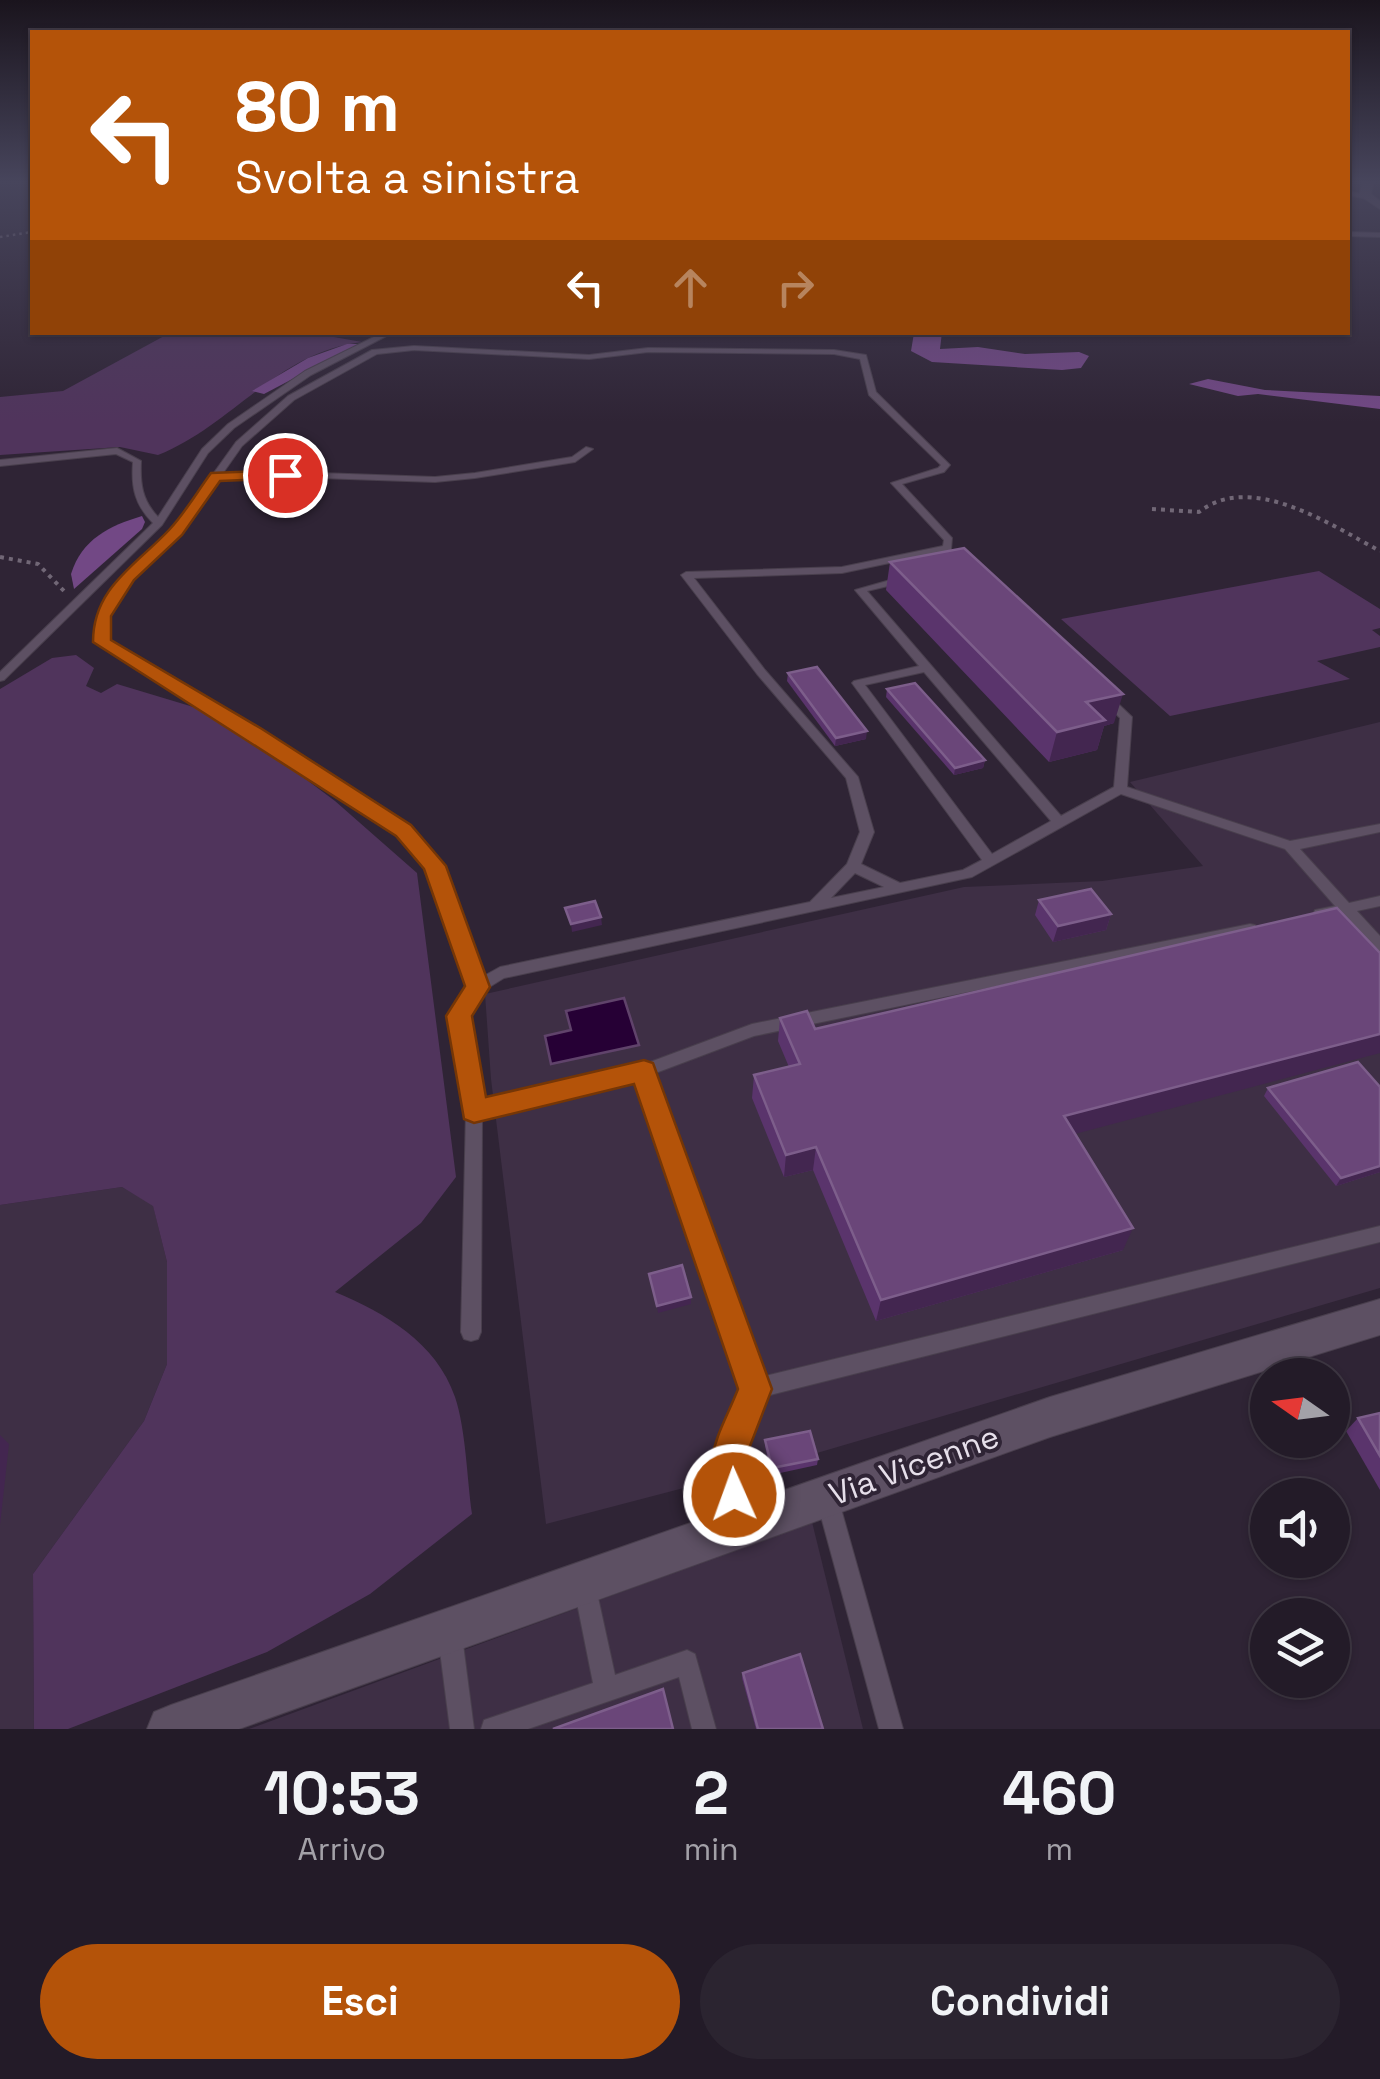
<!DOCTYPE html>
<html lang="it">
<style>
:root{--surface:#231b28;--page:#2b2430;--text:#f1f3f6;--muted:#a3a1a8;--line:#403945;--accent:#b45309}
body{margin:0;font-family:"Space Grotesk",sans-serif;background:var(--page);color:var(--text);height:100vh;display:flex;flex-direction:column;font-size:38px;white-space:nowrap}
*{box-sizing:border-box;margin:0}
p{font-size:32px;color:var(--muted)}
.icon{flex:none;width:55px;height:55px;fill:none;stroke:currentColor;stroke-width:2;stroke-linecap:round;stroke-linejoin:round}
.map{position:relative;height:1729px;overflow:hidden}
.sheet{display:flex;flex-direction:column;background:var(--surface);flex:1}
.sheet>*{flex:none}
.guide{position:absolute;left:30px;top:30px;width:1320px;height:305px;border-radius:0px;box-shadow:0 2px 8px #0004,0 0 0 2px var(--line);background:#b45309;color:#fff;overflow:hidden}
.needle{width:65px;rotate:284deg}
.controls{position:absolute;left:1250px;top:1358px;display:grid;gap:20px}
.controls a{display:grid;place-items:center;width:100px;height:100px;border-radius:50%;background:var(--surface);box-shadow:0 2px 8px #0004,0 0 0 2px var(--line);font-size:50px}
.pin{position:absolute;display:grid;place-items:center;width:85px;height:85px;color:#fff;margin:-42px;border:5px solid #fff;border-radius:50%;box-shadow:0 2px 10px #0007}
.me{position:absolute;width:110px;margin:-55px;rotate:358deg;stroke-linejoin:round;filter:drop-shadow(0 0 8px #0008)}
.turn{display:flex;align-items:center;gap:35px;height:210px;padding:0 40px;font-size:45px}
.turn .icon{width:130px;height:130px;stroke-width:2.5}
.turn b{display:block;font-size:70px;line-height:85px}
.lanes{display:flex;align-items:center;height:95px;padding:0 40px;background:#0003;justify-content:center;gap:50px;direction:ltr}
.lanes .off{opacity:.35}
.eta{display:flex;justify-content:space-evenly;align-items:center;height:170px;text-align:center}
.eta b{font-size:60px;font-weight:700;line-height:70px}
.cta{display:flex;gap:20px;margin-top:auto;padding:20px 40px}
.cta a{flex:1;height:115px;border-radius:60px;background:var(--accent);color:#fff;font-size:40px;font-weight:700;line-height:115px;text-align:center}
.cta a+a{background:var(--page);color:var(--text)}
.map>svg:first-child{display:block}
</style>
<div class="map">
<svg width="1380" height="1729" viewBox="0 0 1380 1729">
<rect width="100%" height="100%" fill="#2f2435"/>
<g fill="#3e2f45">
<path d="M1380 722V1288L817 1453 546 1524 491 1079 485 994 964 887 1102 881 1203 866 1130 782Z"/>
<path d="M122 1187 153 1205 167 1262V1364L144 1421 33 1574 34 1729H0V1205Z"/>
<path d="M812 1522 863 1729H249Z"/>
</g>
<g fill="#50345c">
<path d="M311 333 362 342C277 352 233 425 158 455L120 447 0 455V397L63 391 166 335Z"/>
<path d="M1319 571 1380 609V628L1372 630 1380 636V647L1317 661 1350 679 1170 716 1061 619Z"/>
<path d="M76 655 94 668 86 686 101 693 117 684 220 715 335 801 417 873 456 1177 421 1223 335 1292C385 1313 436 1342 455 1397 466 1430 467 1479 472 1514L370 1594 267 1652 68 1729H34L33 1574 144 1421 167 1364V1262L153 1206 122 1187 0 1205V689L52 658Z"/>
</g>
<g fill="#724885">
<path d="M942 332 940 349 978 347 1025 354 1079 352 1089 356 1081 368 1062 370 932 362 911 351 914 333Z"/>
<path d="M347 344H359L264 394 252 391 308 358Z"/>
<path d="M1208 379 1265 390 1380 396V409L1258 394 1238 396 1189 384Z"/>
<path d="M142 516 145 522 142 529 74 589 71 574C82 539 109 526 142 516Z"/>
</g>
<path fill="#260035" stroke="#60436b" stroke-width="2.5" d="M624 998 639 1045 551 1064 545 1036 571 1030 566 1011Z"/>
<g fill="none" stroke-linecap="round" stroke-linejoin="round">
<defs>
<g id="lane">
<path d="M1348 191 1369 196 1370 197 1367 199 1348 195Z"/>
<path d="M1348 232 1380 233V237L1348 236Z"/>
<path d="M384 332H394L311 375 234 428 208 453 162 525 4 680 0 681V672L153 523C135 505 131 488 133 462L116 454 0 466V460L117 448 141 461C140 484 142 500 158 517L202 449 228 424 305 371Z"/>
<path d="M414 346 589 355 648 348 834 350 866 355 876 392 950 465 944 472 902 484 952 538 951 550 842 573 694 578 765 670 858 777 874 832 861 864 900 883 963 870 982 860 852 683 854 681 919 666 855 590 901 577 906 580 905 582 867 591 1061 816 1114 787 1120 718 1100 698 1106 694 1110 696 1132 717 1127 787 1290 841 1380 824V832L1300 849 1349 903 1380 896V906L1357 911 1380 936V951L1375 950 1343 914 1320 919 1315 918 1313 914 1315 910 1335 906 1285 849 1121 794 972 877 504 978 483 991 467 1017 481 1102 642 1065 752 1024 1250 924 1255 925 1257 929 1255 933 1250 934 754 1036 653 1074 761 1377 1380 1226V1242L762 1397 736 1464 751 1521 748 1529 740 1532 732 1529 729 1521 714 1464 745 1389 639 1079 482 1116 481 1332 478 1339 471 1341 464 1339 461 1332 466 1111 451 1016 470 987 428 868 399 833 250 737 96 642 97 616 124 575 173 530 236 442 288 396 372 350ZM414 350 589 359 648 352 834 354 860 359 869 395 941 465 938 468 891 483 944 540 943 546 842 567 686 572 681 575 757 674 846 778 860 832 847 864 810 902 500 967 482 977 441 867 409 827 258 731 108 641 107 616 132 579 179 534 219 479 291 477 435 482 475 478 575 462 593 449 586 447 572 457 475 473 435 477 291 472 223 473 242 446 294 400 377 354ZM924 672 1051 821 992 854 865 685ZM855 873 884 887 831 898Z"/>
<path d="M827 1487 835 1490 838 1498 903 1729H879L816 1498 819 1490Z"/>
<path d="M585 1577 593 1580 596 1588 615 1675 687 1650 695 1654 716 1729H692L679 1677 528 1729H481L484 1720 593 1683 574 1588 577 1580Z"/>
<path d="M450 1624 458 1628 462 1636 474 1729H450L438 1636 442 1628Z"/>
</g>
<g id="street">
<path d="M1364 180H1374L1371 194 1380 201V209L1359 195Z"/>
<path d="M1380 1299V1335L1050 1437 239 1729H147L154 1712 171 1705 1050 1397Z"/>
</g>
</defs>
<use href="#lane" stroke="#493f4d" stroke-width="2"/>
<use href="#street" stroke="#493f4d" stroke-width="2"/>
<path stroke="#716776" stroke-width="2.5" stroke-dasharray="2.5 4" stroke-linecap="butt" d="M0 237 32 232"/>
<g stroke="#716776" stroke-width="4" stroke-dasharray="4 5" stroke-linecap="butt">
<path d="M1152 509 1199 512C1251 471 1331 525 1380 551"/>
<path d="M0 557 38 564 64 591"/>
</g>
<use href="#lane" fill="#5d5063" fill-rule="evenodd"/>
<use href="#street" fill="#5d5063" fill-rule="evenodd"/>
</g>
<g fill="#5a346c">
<path d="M890 562 1114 723 1104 726 1097 750 1049 762 886 590Z"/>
<path d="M788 673 866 739 835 746 787 681Z"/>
<path d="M887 689 985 760 983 768 954 775 886 697Z"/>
<path d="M1039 900 1111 914 1106 930 1053 942 1035 915Z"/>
<path d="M780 1018 815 1029 1075 1134 1123 1250 876 1321 813 1170 784 1177 752 1098 754 1075 789 1067 778 1041Z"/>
<path d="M1380 1087V1172L1336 1186 1264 1096 1268 1088Z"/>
<path d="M1380 1413V1490L1346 1431 1358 1418Z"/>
<path d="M765 1440 818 1459 817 1465 771 1475 765 1446Z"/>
<path d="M743 1673 823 1729H756L742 1678Z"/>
</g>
<g fill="#432650">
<path d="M1123 694 1114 723 1104 726 1097 750 1049 762 1057 732 1086 702Z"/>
<path d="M867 731 866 739 835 746 836 738Z"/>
<path d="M985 760 983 768 954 775 955 768Z"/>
<path d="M1111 914 1106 930 1053 942 1058 926Z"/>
<path d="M601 917 602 925 572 932 571 924Z"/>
<path d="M1380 1034V1053L1056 1139 1064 1116Z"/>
<path d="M816 1147 813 1170 784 1177 786 1155Z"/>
<path d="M1380 1166V1172L1336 1186 1341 1178Z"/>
<path d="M1133 1228 1123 1250 876 1321 881 1300Z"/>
<path d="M691 1297V1304L658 1313 657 1306Z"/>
<path d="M0 1435 9 1444 0 1525Z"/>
</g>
<g fill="#6a4679" stroke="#7d5e8b" stroke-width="2.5">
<path d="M964 548 1123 694 1086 702 1105 720 1057 732 890 562Z"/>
<path d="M817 667 867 731 836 738 788 673Z"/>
<path d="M915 683 985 760 955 768 887 689Z"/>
<path d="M1091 889 1111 914 1058 926 1039 900Z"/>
<path d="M595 901 601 917 571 924 565 908Z"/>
<path d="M1337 908 1380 953V1034L1064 1116 1133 1228 881 1300 816 1147 786 1155 754 1075 800 1064 780 1018 807 1011 815 1029Z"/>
<path d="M1358 1062 1380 1087V1166L1341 1178 1268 1088Z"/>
<path d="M682 1265 691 1297 657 1306 649 1274Z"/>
<path d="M1380 1413V1456L1358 1418Z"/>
<path d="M810 1431 818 1459 772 1468 765 1440Z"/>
<path d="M800 1654 823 1729H758L743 1673Z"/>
<path d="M663 1689 673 1729H553Z"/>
</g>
<linearGradient id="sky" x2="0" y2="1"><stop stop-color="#1a141d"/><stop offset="0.43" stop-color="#47455c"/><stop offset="1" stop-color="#47455c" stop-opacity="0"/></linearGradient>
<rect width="1380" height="422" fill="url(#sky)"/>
<path fill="#b45309" stroke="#753606" stroke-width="2.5" d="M285 470 292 475 290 478 220 481 182 535 134 580 111 616V640L262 729 411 825 446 866 490 987 472 1016 486 1097 644 1060 653 1063 772 1389 743 1464 751 1495 746 1508 734 1513 721 1508C700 1456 719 1437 738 1389L634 1084 474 1123 464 1119 446 1016 465 986 424 869 396 836 93 642C93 588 135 566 169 530 185 513 197 492 211 473Z"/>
<g text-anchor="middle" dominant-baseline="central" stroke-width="8" stroke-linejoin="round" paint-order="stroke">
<g font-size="32" fill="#e6dfea" stroke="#2f2435">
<text transform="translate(914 1465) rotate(-20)">Via Vicenne</text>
</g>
</g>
</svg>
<div class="controls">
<a><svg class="needle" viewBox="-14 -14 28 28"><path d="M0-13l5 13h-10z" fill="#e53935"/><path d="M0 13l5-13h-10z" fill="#a3a1a8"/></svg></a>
<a><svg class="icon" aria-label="sound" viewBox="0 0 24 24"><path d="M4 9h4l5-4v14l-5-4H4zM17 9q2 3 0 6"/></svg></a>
<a><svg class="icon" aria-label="layers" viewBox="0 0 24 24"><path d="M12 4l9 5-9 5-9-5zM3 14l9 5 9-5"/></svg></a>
</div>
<div class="pin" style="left:285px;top:475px;background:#d93025"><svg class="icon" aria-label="arrive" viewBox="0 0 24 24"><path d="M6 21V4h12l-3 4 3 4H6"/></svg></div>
<svg class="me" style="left:734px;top:1495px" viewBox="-20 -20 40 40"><circle r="17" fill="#b45309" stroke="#fff" stroke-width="3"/><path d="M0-11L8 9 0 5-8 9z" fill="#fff"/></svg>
<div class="guide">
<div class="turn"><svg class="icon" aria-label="left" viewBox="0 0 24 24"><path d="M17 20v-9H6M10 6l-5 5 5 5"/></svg><div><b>80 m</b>Svolta a sinistra</div></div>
<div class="lanes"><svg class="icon" aria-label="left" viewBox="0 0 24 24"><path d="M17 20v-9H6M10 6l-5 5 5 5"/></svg><svg class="icon off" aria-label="ahead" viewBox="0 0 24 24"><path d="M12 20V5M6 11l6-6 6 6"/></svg><svg class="icon off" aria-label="right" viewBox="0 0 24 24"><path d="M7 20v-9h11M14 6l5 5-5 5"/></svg></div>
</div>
</div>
<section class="sheet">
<div class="eta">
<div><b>10:53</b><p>Arrivo</p></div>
<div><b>2</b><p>min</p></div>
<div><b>460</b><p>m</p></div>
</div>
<div class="cta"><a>Esci</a><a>Condividi</a></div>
</section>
